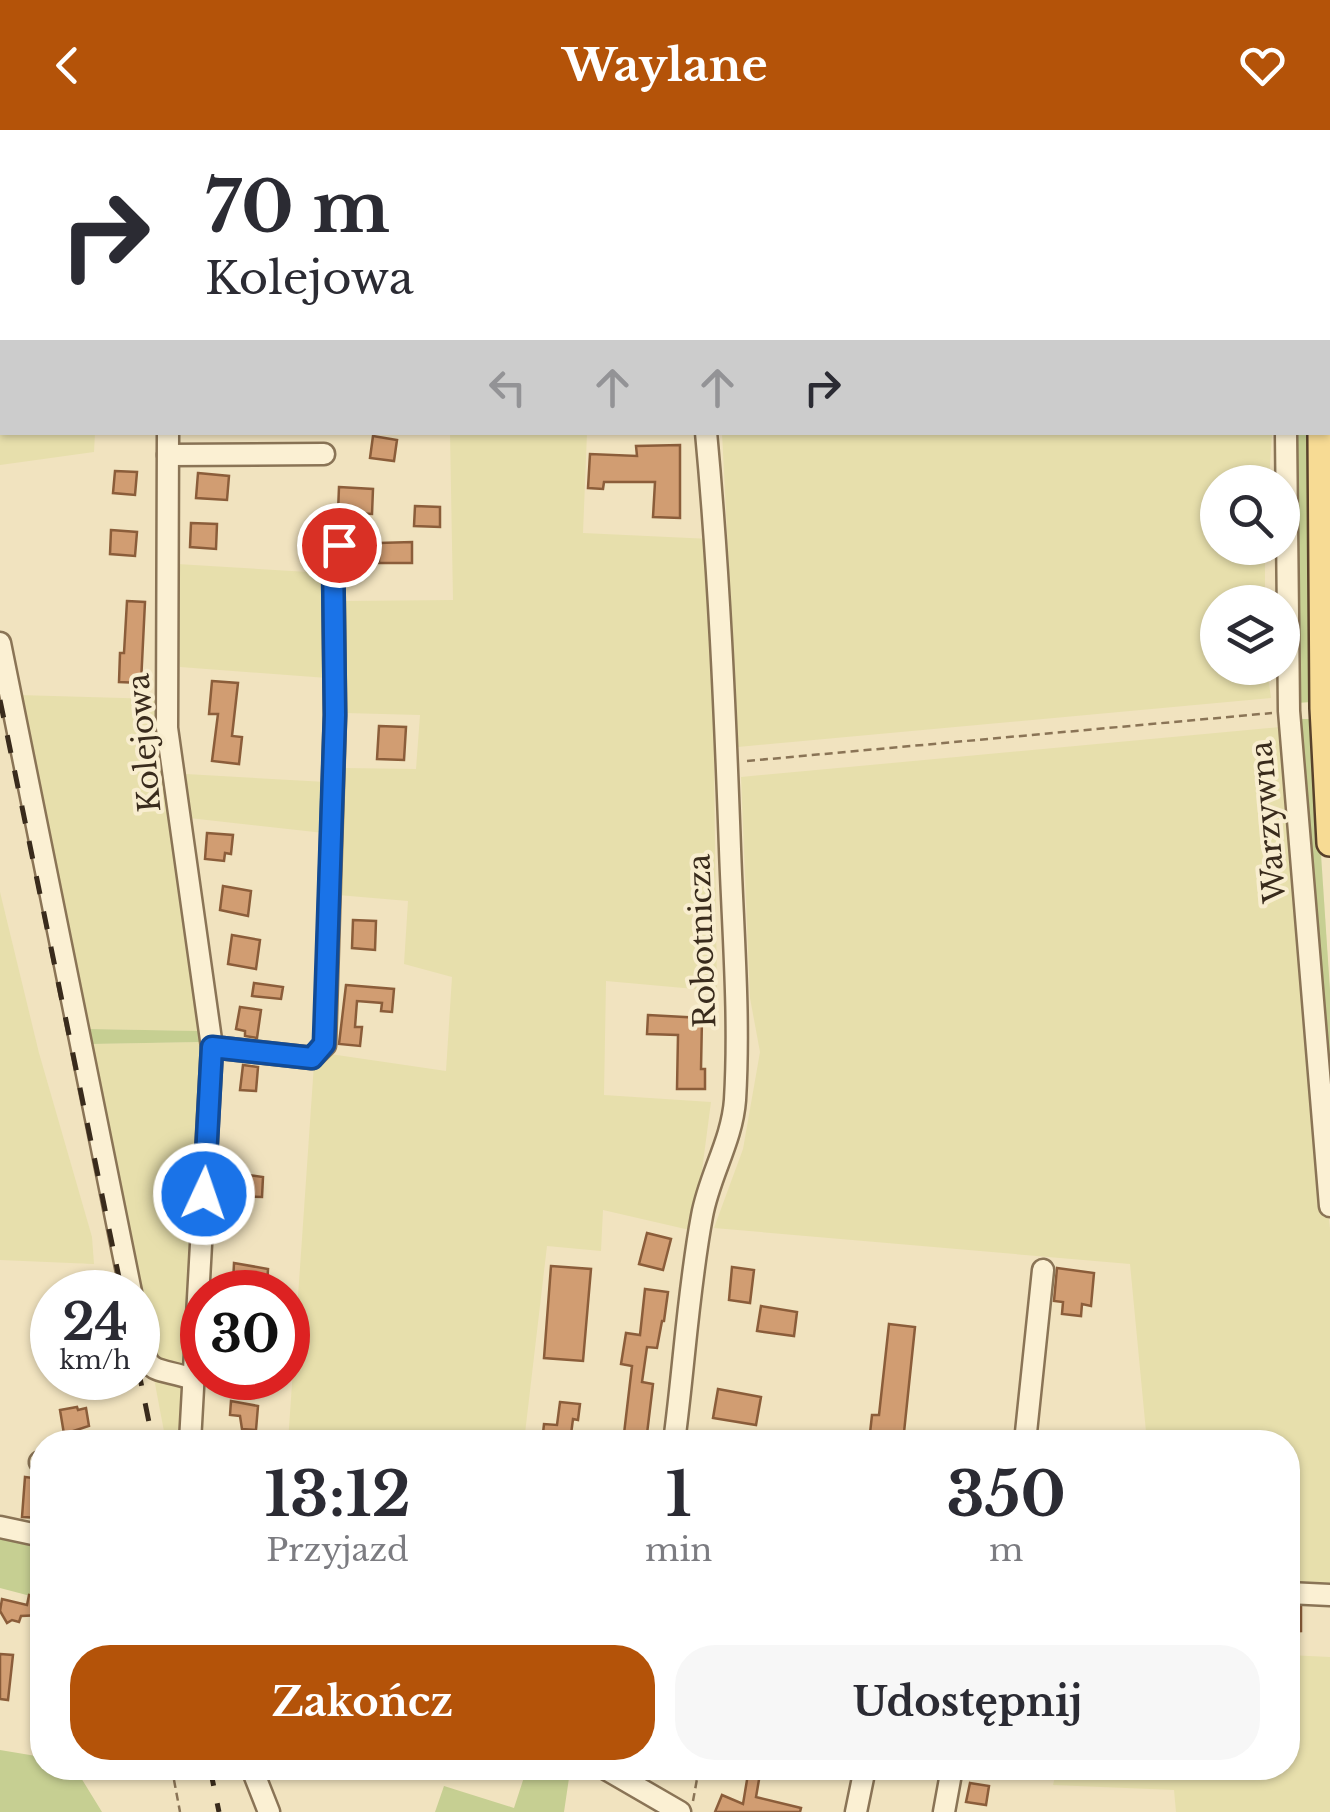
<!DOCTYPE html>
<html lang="pl">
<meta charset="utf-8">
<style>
:root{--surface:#fff;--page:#f7f7f7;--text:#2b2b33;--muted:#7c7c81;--accent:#b45309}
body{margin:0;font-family:"Libre Baskerville",serif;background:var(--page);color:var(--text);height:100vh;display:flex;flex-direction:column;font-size:38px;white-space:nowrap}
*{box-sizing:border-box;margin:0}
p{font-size:32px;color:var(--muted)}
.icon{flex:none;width:55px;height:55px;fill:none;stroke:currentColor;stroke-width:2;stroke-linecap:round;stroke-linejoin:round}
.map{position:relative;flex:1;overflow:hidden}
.details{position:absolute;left:30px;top:1300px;width:1270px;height:350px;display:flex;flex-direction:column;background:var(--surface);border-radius:40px;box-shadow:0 2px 8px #0004}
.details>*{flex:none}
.guide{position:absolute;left:0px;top:0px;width:1330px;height:305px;box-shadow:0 2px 8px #0004;background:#fff;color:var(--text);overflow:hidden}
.controls{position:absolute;left:1200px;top:335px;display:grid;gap:20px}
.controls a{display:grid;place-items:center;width:100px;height:100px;border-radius:50%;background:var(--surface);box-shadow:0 2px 8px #0004;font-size:50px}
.speed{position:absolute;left:30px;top:1140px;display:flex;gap:20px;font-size:50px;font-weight:700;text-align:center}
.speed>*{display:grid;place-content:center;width:130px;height:130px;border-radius:50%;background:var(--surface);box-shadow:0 2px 8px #0004;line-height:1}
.speed small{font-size:25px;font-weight:400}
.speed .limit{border:15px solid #d22;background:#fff;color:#111}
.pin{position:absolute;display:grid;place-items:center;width:85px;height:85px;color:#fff;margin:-42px;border:5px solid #fff;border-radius:50%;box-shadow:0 2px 10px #0007}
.me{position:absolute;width:110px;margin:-55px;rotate:3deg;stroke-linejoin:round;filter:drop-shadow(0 0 8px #0008)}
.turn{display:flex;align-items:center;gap:35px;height:210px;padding:0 40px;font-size:45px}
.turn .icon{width:130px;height:130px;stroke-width:2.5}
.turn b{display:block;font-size:70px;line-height:85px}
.lanes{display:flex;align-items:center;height:95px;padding:0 40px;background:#0003;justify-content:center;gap:50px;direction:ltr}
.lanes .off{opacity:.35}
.eta{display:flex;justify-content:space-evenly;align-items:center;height:170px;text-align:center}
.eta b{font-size:60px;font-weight:800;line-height:70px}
.action{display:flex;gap:20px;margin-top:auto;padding:20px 40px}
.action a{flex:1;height:115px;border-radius:40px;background:var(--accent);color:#fff;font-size:40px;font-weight:800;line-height:115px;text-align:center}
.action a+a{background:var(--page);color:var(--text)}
header{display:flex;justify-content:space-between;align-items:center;height:130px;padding:0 40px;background:var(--accent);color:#fff;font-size:45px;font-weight:800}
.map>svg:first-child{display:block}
</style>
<header><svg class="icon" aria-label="back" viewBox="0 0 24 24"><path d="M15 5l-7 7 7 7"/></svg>Waylane<svg class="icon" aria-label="heart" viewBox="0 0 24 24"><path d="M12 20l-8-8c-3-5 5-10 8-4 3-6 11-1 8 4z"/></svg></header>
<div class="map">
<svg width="1330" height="1682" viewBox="0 0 1330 1682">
<rect width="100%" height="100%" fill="#f1e3bf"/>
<g fill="#e7dfac">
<path d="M0 0H120L2 2V302L95 303 94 322 0 335Z"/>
<path d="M186 0H715L186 2Z"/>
<path d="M740 0H1271L739 2Z"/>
<path d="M450 303H587L583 403 711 409 717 861 606 851 604 965 711 972 694 1101 603 1080 601 1121 547 1116 524 1312H288L314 934 330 924 446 941 452 847 404 834 408 771 338 765 344 638 416 639 420 585 345 583V471L453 470Z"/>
<path d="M722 303H1272L1269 352H1218V418H1265V472H1218V538H1267L1271 568 738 617Z"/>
<path d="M177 434 325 443 327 548 180 537Z"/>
<path d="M18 565 158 569 200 901 89 899Z"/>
<path d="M1280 597 1330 1099V1456L1288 1454V1312H1147L1130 1134 714 1098 743 1019 760 922 750 868 741 647Z"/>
<path d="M186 644 326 652 324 703 189 688Z"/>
<path d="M0 762 39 923 92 1107 94 1134 0 1130Z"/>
<path d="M201 912 203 931 183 1312H166L91 914Z"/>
<path d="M1288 1525 1330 1527V1682H1176L1174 1660 1053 1655 1057 1638H1288Z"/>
</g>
<g fill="#c6cf92">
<path d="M1295 303H1312L1311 572 1297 573Z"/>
<path d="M1298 589H1312L1330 860V1013Z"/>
<path d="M89 899 200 901 201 912 91 914Z"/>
<path d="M0 1405 42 1416V1469L0 1458Z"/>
<path d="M0 1620 42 1627V1638H75L102 1682H0Z"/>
<path d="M527 1638H565L569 1648 564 1682H435L444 1656 514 1678Z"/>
</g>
<g fill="#d19d72" stroke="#8b5d3a" stroke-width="2.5">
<path d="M373 306 397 310 394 331 370 328Z"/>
<path d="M680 315V388L653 387 655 352H604L603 359 588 358 590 324 637 326 636 316Z"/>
<path d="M115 341 137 342 135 365 113 363Z"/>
<path d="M198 343 229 346 227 370 196 368Z"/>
<path d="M339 357 373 359 372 384 338 382Z"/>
<path d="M415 376 440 377V397L414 396Z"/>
<path d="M191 393 217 394 216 419 190 417Z"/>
<path d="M111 400 137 402 135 426 110 424Z"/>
<path d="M412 412V433H379V413Z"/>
<path d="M127 471 145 472 141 553 119 552 120 523H124Z"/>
<path d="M212 551 238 553 232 606 242 607 239 634 212 631 218 584H209Z"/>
<path d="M379 596 406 597 404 630 377 629Z"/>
<path d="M207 703 233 705 231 724 225 723 224 731 205 729Z"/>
<path d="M223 756 251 761 248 786 220 780Z"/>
<path d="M353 790 376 791 375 820 352 818Z"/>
<path d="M232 805 260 810 256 839 228 834Z"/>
<path d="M254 853 283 857 281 869 252 866Z"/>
<path d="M346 855 394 859 392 882 381 881 382 873 357 871 355 897H362L360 916 339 914Z"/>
<path d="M240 877 261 880 257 908 245 906V901L236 899Z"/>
<path d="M648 885 702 888 701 939H705V959H677L678 905 647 904Z"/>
<path d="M243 935 258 937 256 961 240 960Z"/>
<path d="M240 1044 263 1047 262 1067 239 1066Z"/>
<path d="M647 1103 671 1109 663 1140 639 1134Z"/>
<path d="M234 1133 268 1139 267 1156 233 1154Z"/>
<path d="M551 1136 591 1139 583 1231 544 1228Z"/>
<path d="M732 1137 754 1140 750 1173 729 1170Z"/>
<path d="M1057 1138 1094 1143 1091 1176 1082 1174 1081 1186 1062 1184 1063 1172 1054 1171Z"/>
<path d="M645 1159 668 1162 664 1191H662L657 1218 647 1217 642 1252 653 1254 646 1312H623L632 1236 621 1234 626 1203 640 1205Z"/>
<path d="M761 1176 797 1182 794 1206 757 1201Z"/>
<path d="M889 1194 915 1197 903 1312H869L872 1285H879Z"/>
<path d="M718 1259 761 1267 756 1295 713 1288Z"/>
<path d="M231 1271 258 1276 256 1300 242 1299 240 1286 230 1285Z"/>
<path d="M560 1272 580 1274 578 1290 573 1289 570 1312H542L544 1294 557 1295Z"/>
<path d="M77 1277 78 1280 86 1278 89 1296 64 1304 60 1280Z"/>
<path d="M25 1347 42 1349V1388L22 1387Z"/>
<path d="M29 1465 42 1469V1485L21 1486 19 1492 12 1490 7 1493 0 1481 2 1469 27 1475Z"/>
<path d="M1288 1477H1301V1501L1288 1502Z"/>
<path d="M0 1524 13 1525 8 1570 0 1569Z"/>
<path d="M749 1638H761L756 1667 801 1678 800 1682H715L722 1665 743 1674Z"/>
<path d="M970 1653 989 1656 986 1675 966 1672Z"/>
</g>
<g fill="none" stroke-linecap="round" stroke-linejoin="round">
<defs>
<g id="minor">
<path d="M1289 0V2"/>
<path d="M178 2 179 0"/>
<path d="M722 2 723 0"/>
<path d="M168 302 167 598 212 917 190 1312"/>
<path d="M1286 302 1289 581 1330 1076"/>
<path d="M168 325 324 324"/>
<path d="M0 513 131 1162"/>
<path d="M212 917 312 928 325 915 335 585 333 424 339 415"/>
<path d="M138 1197C148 1248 149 1235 193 1249"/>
<path d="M674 1312C684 1238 688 1161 702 1086 709 1046 732 1011 735 970 740 887 733 803 730 719 725 580 719 441 706 302"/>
<path d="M1025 1312 1043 1140"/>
<path d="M40 1332 42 1333"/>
<path d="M0 1397 42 1406"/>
<path d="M1288 1463 1330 1465"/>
<path d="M259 1638 254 1644 269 1682"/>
<path d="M604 1638 680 1682"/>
<path d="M856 1682 865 1638"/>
<path d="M944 1682 952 1638"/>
</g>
<g id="major">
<path d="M1322 2V0"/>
<path d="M1321 302 1323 578 1330 713"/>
</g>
</defs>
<use href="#minor" stroke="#8a7456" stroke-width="25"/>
<use href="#major" stroke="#58412b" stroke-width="30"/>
<g stroke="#8a7456" stroke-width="2.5" stroke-dasharray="8 5" stroke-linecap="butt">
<path d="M747 631 1272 583"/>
<path d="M174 1650 180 1682"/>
<path d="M693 1671 699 1638"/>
</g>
<use href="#minor" stroke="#fbf0d3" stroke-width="20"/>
<use href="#major" stroke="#f7db94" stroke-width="25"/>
<g stroke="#392b1c" stroke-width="5" stroke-dasharray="18 18" stroke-linecap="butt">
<path d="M0 570 122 1162"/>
<path d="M138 1238 153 1312"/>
<path d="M210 1638 219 1682"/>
</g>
</g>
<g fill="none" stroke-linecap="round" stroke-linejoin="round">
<defs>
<path id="route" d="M204 1064 212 917 312 928 324 914 335 585 333 424 339 415"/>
</defs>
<use href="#route" stroke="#114b97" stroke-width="25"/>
<use href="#route" stroke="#1a73e8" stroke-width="18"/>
</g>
<g text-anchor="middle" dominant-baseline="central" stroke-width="8" stroke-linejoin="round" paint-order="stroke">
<g font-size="30" fill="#392b1c" stroke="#f8edcf">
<text transform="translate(144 613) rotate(-95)">Kolejowa</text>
<text transform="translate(1268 692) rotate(-95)">Warzywna</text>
<text transform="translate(702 811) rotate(-92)">Robotnicza</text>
</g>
</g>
</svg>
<div class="controls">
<a><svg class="icon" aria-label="search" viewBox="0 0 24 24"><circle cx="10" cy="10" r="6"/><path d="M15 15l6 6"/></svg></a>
<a><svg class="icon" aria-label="layers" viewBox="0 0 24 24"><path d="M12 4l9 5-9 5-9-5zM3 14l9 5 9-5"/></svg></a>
</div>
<div class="speed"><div>24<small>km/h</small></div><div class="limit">30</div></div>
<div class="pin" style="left:339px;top:415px;background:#d93025"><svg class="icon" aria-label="arrive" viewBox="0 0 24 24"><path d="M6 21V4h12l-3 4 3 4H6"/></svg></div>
<svg class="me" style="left:204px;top:1064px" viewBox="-20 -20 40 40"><circle r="17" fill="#1a73e8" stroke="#fff" stroke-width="3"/><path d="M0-11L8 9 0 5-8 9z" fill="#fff"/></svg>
<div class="guide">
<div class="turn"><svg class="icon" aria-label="right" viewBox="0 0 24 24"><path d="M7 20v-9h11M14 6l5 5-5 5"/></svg><div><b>70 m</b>Kolejowa</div></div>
<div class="lanes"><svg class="icon off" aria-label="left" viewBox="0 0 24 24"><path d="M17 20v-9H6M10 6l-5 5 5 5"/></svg><svg class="icon off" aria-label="ahead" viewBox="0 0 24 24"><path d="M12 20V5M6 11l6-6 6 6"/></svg><svg class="icon off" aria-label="ahead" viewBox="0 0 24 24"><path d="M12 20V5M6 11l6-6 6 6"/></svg><svg class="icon" aria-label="right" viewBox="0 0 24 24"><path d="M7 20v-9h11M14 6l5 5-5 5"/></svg></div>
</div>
<section class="details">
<div class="eta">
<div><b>13:12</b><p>Przyjazd</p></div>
<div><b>1</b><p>min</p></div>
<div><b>350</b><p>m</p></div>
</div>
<div class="action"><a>Zakończ</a><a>Udostępnij</a></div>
</section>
</div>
